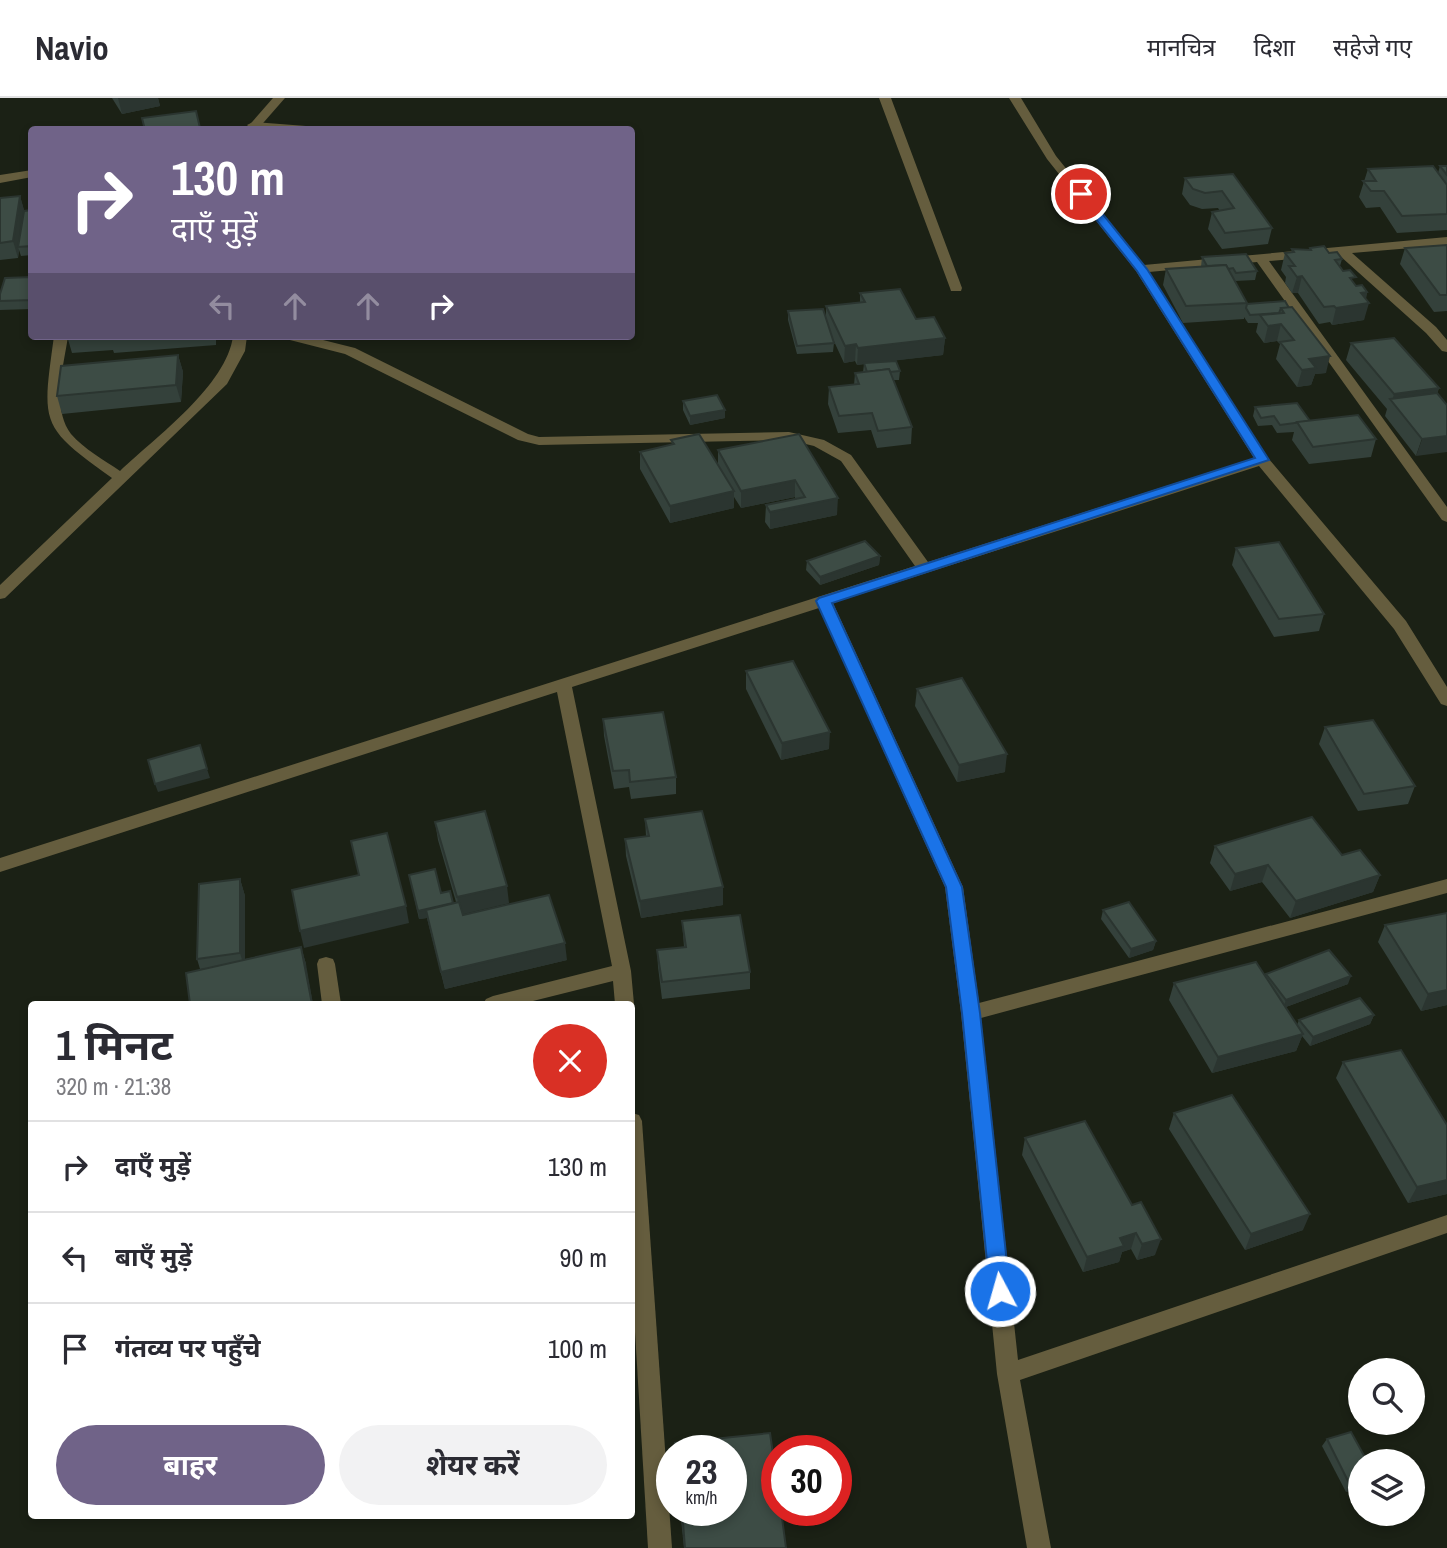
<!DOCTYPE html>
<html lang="hi">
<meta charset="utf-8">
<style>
:root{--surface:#fff;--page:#f2f2f3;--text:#2b2b33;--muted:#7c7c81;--line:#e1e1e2;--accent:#706388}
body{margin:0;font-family:"Archivo Narrow","Noto Sans Devanagari",sans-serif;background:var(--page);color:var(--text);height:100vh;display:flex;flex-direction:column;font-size:26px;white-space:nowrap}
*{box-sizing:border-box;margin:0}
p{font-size:23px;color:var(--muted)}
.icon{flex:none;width:38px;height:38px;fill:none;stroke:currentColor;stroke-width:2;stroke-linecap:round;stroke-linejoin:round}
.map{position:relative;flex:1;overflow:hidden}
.drawer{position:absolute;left:28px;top:903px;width:607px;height:518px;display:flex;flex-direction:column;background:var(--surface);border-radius:7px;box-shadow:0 4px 10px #0003}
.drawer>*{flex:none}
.guide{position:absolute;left:28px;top:28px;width:607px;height:214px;border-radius:7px;box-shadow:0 4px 10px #0003;background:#706388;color:#fff;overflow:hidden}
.buttons{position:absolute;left:1348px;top:1260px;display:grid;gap:14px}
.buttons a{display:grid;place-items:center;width:77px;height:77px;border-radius:50%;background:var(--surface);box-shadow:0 4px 10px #0003;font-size:35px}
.speed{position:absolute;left:656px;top:1337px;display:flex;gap:14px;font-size:35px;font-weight:700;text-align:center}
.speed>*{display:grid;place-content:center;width:91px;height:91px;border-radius:50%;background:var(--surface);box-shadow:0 4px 10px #0003;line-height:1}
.speed small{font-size:18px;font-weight:400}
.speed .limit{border:10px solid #d22;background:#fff;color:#111}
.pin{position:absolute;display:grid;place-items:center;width:60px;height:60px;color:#fff;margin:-30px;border:4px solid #fff;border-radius:50%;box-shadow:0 2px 7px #0007}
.me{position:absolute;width:77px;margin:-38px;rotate:354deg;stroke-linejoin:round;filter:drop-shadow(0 0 5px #0008)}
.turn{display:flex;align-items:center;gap:24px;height:147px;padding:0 28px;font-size:32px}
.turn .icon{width:91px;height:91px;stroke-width:2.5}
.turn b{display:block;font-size:49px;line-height:60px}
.lanes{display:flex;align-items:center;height:66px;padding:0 28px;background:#0003;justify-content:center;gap:35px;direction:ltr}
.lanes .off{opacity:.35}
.round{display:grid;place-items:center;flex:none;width:74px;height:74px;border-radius:37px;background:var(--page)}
.headline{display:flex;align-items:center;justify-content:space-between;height:119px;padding:0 28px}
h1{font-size:42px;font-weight:700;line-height:52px}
.primary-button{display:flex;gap:14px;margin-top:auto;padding:14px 28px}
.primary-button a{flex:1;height:80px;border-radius:42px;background:var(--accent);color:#fff;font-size:28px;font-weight:700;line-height:80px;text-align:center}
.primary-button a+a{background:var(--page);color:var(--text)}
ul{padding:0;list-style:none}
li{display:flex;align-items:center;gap:21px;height:91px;padding:0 28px;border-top:2px solid var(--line)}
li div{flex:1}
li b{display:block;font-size:26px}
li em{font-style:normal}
header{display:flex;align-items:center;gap:42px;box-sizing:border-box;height:98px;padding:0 35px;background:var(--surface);border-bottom:2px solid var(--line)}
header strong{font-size:33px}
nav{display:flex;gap:38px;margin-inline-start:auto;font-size:24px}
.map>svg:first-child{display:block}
</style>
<header>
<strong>Navio</strong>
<nav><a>मानचित्र</a><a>दिशा</a><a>सहेजे गए</a></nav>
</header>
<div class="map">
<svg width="1447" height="1450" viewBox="0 0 1447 1450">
<rect width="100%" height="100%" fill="#1b2115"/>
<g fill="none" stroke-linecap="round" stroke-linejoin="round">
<g fill="#655d3e" fill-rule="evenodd">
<path d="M879 0H891L962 190 961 193H951L950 190Z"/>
<path d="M253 24 319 29 324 32 249 29 247 27Z"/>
</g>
<g fill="#655d3e" fill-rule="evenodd">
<path d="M273 0H285L257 32H245Z"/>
<path d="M1009 0H1021L1056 58 1144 167 1447 139V147L1352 155 1436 229 1447 242V254L1442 253 1426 235 1339 157 1269 163 1447 409V424L1442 422 1257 164 1149 174 1268 360 1406 523 1447 589V608L1441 606 1394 531 1259 368 833 505 963 789 979 905 1447 781V795L981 920 1018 1262 1447 1117V1135L1020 1282 1051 1450H1027L997 1276 961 915 945 789 819 510 572 589 631 873 634 906 632 909V906H615L613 883 521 906H483L486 901 493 898 612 868 557 594 0 774V760L915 468 841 363 814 348 789 342 539 347 518 342 345 256 286 241 284 238H307L355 250 528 336 539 339 789 334 824 342 851 357 928 464 1254 360 1136 173 1047 61Z"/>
<path d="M32 72V79L0 85V77Z"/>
<path d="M54 238H68C64 267 51 310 71 336 84 351 104 362 120 373 156 339 227 287 233 238H247L245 253 227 286 5 500 0 501V487L112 380C39 328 42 326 54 238Z"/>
<path d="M326 859 333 861 335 866 341 906H322L317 866 319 861Z"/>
<path d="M632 1015 639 1017 642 1023 672 1450H648L632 1184Z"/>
</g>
</g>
<g fill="#34413b">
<path d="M112 0H158L160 8 122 16Z"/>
<path d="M1440 68H1447V132L1397 135 1380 109 1366 110 1359 99 1368 71 1438 75Z"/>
<path d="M1233 76 1272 130 1268 146 1222 151 1208 131 1212 114 1220 113 1218 110 1202 111 1190 107 1182 96 1185 80Z"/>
<path d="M20 98 24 113 32 112V157L21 158 19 152 18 160 0 162V100Z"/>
<path d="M1447 147V213L1434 214 1400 166 1405 150Z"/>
<path d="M1310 150 1329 155 1342 161 1340 168 1356 188 1367 194 1366 201 1364 222 1332 227 1330 224 1319 226 1298 195H1292L1285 185 1286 179 1281 172 1285 155H1291L1292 151 1309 152Z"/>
<path d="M1202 159 1257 173 1255 182 1235 183 1247 206 1285 203 1326 275 1315 276 1311 287 1297 289 1276 261 1280 246 1277 243 1264 245 1256 234 1258 225H1248L1244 219V221L1183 225 1163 187 1166 171 1201 169Z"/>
<path d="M32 179V211L0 212V196Z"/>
<path d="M860 195 916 221 945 240 943 257 888 263 900 273 899 282H893L912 329 911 346 877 350 871 332 838 335 828 306 829 289 854 287 855 275 863 274 864 266 857 267 855 263 844 265 832 239 834 245 833 254 797 256 788 222V213L826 219V208L860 204Z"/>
<path d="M67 238H216V247L114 255 113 252 72 255Z"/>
<path d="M1351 245 1439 290 1416 358 1385 318 1387 311 1346 262Z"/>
<path d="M178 257 183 274 181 304 62 316 57 298Z"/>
<path d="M683 303 725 320 690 327 683 312Z"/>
<path d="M1255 309 1310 323 1376 341 1371 359 1309 366 1292 342 1294 334 1277 335 1272 327 1258 328 1253 318Z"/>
<path d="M799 336 837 417 770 431 765 424 766 407 795 401V399L741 410 734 399V410L670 425 640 371V354L672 347 671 342 718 366V352Z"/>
<path d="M1236 450 1324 516 1319 533 1274 539 1232 467Z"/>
<path d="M880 458 879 467 820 487 806 472 807 463Z"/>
<path d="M746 573 829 651 781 662 746 591Z"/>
<path d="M917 591 1005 674 957 684 915 608Z"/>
<path d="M603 621 676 679V696L631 701 629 689 614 691 604 638Z"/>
<path d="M1325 629 1415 688 1408 706 1358 713 1319 646Z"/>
<path d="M645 721 723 807 641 820 626 758 625 741 646 738Z"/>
<path d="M435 724 509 805 462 816 463 817 567 862 445 891 427 820 419 821 409 777 441 795 453 805 456 804 438 742Z"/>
<path d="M1215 748 1342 757 1380 777 1373 794 1290 820 1262 784 1230 793 1210 765Z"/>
<path d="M240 781 245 798V861L301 849 306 866 200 871 197 861Z"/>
<path d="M1103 812 1156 843 1153 852 1129 860 1101 821Z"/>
<path d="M1447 815V907L1421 913 1378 844 1385 827Z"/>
<path d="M682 823 750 874V891L662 901 658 869 657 852 684 849Z"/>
<path d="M1266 876 1348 886 1286 909 1297 927 1299 922 1374 917 1370 926 1310 948 1302 938 1296 953 1212 975 1169 902 1174 885 1265 878Z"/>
<path d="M1343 964 1447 1027V1096L1408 1105 1336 980Z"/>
<path d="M1174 1015 1303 1132 1245 1152 1169 1031Z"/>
<path d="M1085 1023 1155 1157 1137 1162 1131 1151 1122 1154 1119 1164 1083 1174 1022 1057 1025 1040Z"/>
<path d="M1327 1341 1360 1390 1346 1394 1322 1348Z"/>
<path d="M680 1412H732L786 1450H684Z"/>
</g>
<g fill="#2b3530">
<path d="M118 0H158L160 8 122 16Z"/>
<path d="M20 98 25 115 18 149 19 152 18 160 13 143Z"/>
<path d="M1302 178 1298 195H1292L1297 179Z"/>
<path d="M1367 194 1364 206 1369 205 1364 222 1332 227 1336 210 1361 195Z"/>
<path d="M1281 226 1277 243 1264 245 1268 228Z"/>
<path d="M945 240 943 257 857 267 858 250Z"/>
<path d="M856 246 855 263 844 265 845 248Z"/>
<path d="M178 257 183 274 181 304 176 287Z"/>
<path d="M1330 258 1326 275 1315 276 1311 287 1297 289 1302 272 1309 261Z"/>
<path d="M1439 290 1433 307 1392 303 1394 296Z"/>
<path d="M725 312V320L690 327V318Z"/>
<path d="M1447 338V354L1416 358 1422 341Z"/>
<path d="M795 382V399L741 410V393Z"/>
<path d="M734 393V410L670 425V408Z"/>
<path d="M838 400 837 417 770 431V414Z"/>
<path d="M880 458 879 467 820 487V479Z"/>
<path d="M830 634 829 651 781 662 782 645Z"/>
<path d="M1007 656 1005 674 957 684 959 667Z"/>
<path d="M207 671 210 680 158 694 155 686Z"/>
<path d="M1268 767 1262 784 1230 793 1235 776Z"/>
<path d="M1380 777 1373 794 1290 820 1296 803Z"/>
<path d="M240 781 245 798V872L240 855Z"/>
<path d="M507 788 509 805 460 817 457 799Z"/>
<path d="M723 789V807L641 820 640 803Z"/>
<path d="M453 805 426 812 427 820 419 821 418 813Z"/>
<path d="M406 808 409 825 304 850 300 833Z"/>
<path d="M1156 843 1153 852 1129 860 1131 851Z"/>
<path d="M565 845 567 862 445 891 441 874Z"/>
<path d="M301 849 306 866 313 906H312Z"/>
<path d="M1351 878 1348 886 1283 910 1286 902Z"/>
<path d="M1447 892V907L1421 913 1428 896Z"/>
<path d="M1374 917 1370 926 1310 948 1313 939Z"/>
<path d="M1303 936 1296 953 1212 975 1218 959Z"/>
<path d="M1447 1082V1096L1408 1105 1417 1089Z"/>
<path d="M1310 1116 1303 1132 1245 1152 1251 1136Z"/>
<path d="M1136 1135 1131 1151 1122 1154 1119 1164 1083 1174 1087 1159 1120 1140Z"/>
<path d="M1161 1141 1155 1157 1137 1162 1142 1146Z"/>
<path d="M1360 1384V1390L1346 1394 1350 1387Z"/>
</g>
<g fill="#3d4c45" stroke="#2b3530" stroke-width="2">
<path d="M196 13 200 30 193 32H145L142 20Z"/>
<path d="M1433 68 1447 87V116L1402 118 1384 93H1371L1363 83H1376L1368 71Z"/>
<path d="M1440 68H1447V77Z"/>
<path d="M1233 76 1272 130 1225 135 1212 114 1234 110 1222 93 1205 95 1193 91 1185 80Z"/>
<path d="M20 98 13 143 0 145V100Z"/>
<path d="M32 112V148L18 149 24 113Z"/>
<path d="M1447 147V197H1440L1405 150Z"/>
<path d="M1324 148 1329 155 1337 154 1342 161 1335 162 1343 173 1350 172 1356 179 1350 180 1356 188 1362 187 1367 194 1361 195 1369 205 1336 210 1334 208 1324 209 1302 178 1297 179 1289 168H1295L1285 155 1294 154 1292 151 1311 152 1310 150Z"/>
<path d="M1246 156 1257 173 1236 175 1233 170 1228 171 1226 167 1207 168 1202 159Z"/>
<path d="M1226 167 1247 205 1186 208 1166 171Z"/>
<path d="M32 179V202L0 203V196L5 180Z"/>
<path d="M900 191 916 221 934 219 945 240 858 250 856 246 845 248 826 208 865 204 860 195Z"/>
<path d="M1285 203 1289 210H1281L1279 215 1250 217 1246 210 1247 206Z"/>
<path d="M1292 209 1330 258 1309 261 1316 270 1302 272 1280 244 1294 242 1281 226 1268 228 1260 217 1284 215 1281 210Z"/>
<path d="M823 211 834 245 797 248 788 213Z"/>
<path d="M1394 240 1439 290 1394 296 1351 245Z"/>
<path d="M178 257 176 287 57 298 61 268Z"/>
<path d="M896 263 900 273 890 274 889 271 867 274 864 265Z"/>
<path d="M889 271 912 329 878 333 872 315 839 318 829 289 859 286 855 275Z"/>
<path d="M1437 295 1447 307V338L1422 341 1390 301Z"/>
<path d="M717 297 725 312 690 318 683 303Z"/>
<path d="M1297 305 1310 323 1280 327 1274 318 1261 320 1255 309Z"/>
<path d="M1358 317 1376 341 1313 349 1297 324Z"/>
<path d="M699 336 734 393 670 408 640 354 674 346 671 342Z"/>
<path d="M799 336 838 400 770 414 766 407 805 399 795 382 741 393 718 352Z"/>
<path d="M865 443 880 458 820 479 807 463Z"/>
<path d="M1279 444 1324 516 1279 521 1236 450Z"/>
<path d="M793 563 830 634 782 645 746 573Z"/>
<path d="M962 580 1007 656 959 667 917 591Z"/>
<path d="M663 614 676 679 630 684 629 672 613 673 603 621Z"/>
<path d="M1373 622 1415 688 1364 696 1325 629Z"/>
<path d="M200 647 207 671 155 686 148 662Z"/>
<path d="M485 713 507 788 457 799 435 724Z"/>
<path d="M702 713 723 789 640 803 625 741 649 738 645 721Z"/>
<path d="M1312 719 1342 757 1360 752 1380 777 1296 803 1268 767 1235 776 1215 748Z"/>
<path d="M387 735 406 808 300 833 292 792 359 777 351 743Z"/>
<path d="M435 771 441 795 450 793 453 805 418 813 409 777Z"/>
<path d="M240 781V855L197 861 199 786Z"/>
<path d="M549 797 565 845 441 874 426 812 459 804 463 817Z"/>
<path d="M1129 804 1156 843 1131 851 1103 812Z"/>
<path d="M1447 815V892L1428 896 1385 827Z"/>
<path d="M740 817 750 874 662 884 657 852 686 849 682 823Z"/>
<path d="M301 849 312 906H190L186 875Z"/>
<path d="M1329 852 1351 878 1286 902 1266 876Z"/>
<path d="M1256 864 1303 936 1218 959 1174 885Z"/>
<path d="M1360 900 1374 917 1313 939 1299 922Z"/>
<path d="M1401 952 1447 1027V1082L1417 1089 1343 964Z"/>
<path d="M1232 997 1310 1116 1251 1136 1174 1015Z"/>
<path d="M1085 1023 1132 1107 1141 1104 1161 1141 1142 1146 1136 1135 1120 1140 1124 1148 1087 1159 1025 1040Z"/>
<path d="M1351 1334 1367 1363H1360V1384L1350 1387 1327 1341Z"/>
<path d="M770 1335 777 1384V1412H781L786 1450H685L682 1412H732V1353H676L675 1345Z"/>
</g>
<path fill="#1a73e8" stroke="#114b97" stroke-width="2" d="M1081 93 1085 94 1147 171 1269 362 832 505 962 789 980 915 1010 1193 1007 1199 1000 1202 993 1199 990 1193 962 915 946 789 816 503 819 500 1255 360 1137 173 1076 96Z"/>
</svg>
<div class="buttons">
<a><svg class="icon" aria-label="search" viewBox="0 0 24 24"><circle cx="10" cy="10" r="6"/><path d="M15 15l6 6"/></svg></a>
<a><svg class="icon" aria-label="layers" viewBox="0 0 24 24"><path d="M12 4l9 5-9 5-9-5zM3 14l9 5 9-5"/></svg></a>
</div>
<div class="speed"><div>23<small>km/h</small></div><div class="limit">30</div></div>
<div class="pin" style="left:1081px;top:96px;background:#d93025"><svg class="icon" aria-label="arrive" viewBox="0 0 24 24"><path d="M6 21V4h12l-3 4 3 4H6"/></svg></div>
<svg class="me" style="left:1000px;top:1193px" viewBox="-20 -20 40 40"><circle r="17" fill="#1a73e8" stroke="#fff" stroke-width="3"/><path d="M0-11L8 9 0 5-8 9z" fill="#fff"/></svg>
<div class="guide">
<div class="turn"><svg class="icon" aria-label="right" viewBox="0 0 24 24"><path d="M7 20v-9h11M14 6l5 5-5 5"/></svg><div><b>130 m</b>दाएँ मुड़ें</div></div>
<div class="lanes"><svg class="icon off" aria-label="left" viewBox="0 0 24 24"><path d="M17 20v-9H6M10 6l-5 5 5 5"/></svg><svg class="icon off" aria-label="ahead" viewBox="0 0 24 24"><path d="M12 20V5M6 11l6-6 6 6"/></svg><svg class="icon off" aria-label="ahead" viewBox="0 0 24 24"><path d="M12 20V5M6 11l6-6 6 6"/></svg><svg class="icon" aria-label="right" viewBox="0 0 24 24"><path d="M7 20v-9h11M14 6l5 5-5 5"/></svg></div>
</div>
<section class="drawer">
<div class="headline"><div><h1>1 मिनट</h1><p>320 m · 21:38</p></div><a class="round" style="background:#d93025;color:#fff"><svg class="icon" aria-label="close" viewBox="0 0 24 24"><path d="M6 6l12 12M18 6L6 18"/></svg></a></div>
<ul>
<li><svg class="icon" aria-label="right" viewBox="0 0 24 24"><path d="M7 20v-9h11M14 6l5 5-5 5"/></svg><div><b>दाएँ मुड़ें</b></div><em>130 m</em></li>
<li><svg class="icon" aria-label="left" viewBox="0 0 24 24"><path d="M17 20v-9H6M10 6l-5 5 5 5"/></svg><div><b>बाएँ मुड़ें</b></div><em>90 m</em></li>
<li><svg class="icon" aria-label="arrive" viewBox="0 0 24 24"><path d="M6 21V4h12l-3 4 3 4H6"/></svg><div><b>गंतव्य पर पहुँचे</b></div><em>100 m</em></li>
</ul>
<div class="primary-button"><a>बाहर</a><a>शेयर करें</a></div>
</section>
</div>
